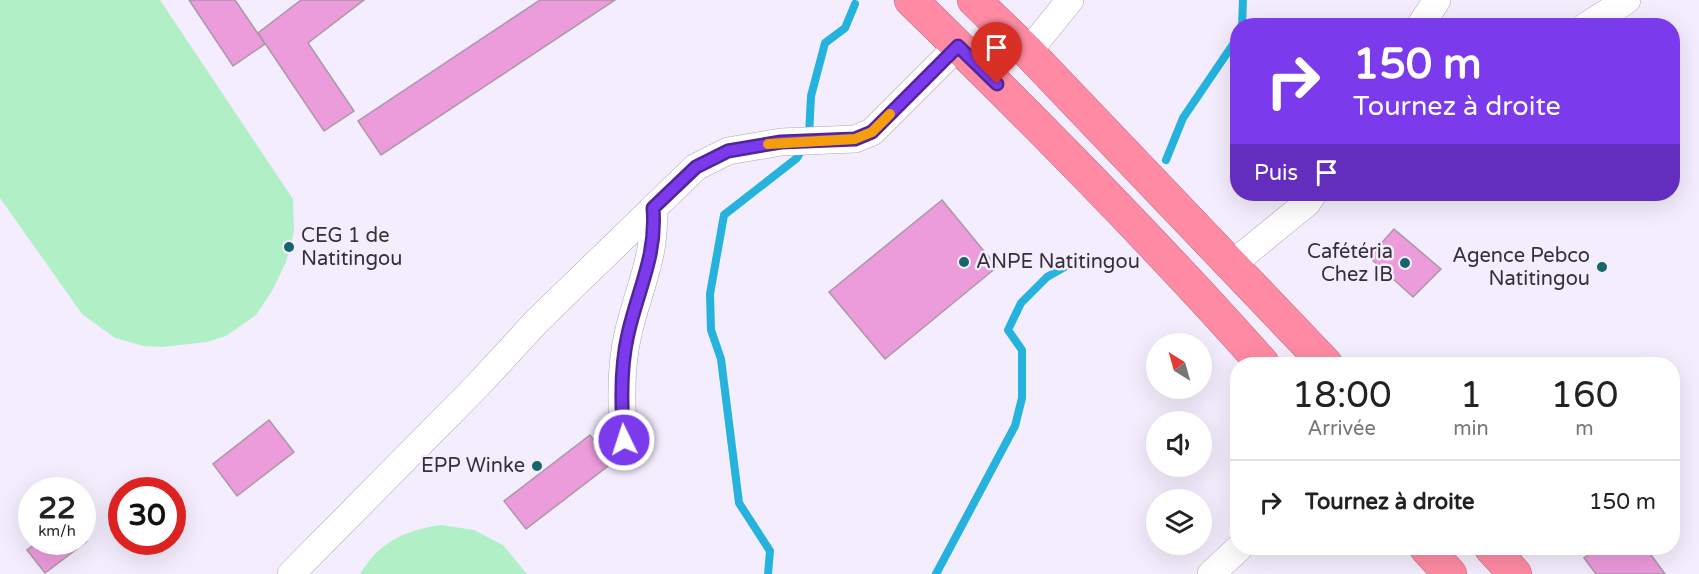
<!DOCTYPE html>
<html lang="fr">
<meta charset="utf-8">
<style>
:root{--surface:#fff;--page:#f6f6f6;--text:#222;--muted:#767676;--line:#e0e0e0}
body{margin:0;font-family:"Varela Round",sans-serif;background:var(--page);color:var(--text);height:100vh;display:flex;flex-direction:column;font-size:22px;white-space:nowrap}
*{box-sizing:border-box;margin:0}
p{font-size:20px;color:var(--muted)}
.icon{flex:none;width:33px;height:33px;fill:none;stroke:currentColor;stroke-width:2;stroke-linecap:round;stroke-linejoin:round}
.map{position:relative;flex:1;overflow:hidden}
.sheet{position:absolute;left:1230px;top:357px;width:450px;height:198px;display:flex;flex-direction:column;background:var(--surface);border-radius:24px;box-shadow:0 6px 24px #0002}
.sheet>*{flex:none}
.top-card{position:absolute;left:1230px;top:18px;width:450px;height:183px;border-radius:24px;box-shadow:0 6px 24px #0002;background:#7c3aed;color:#fff;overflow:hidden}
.needle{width:39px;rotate:323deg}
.buttons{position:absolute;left:1146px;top:333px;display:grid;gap:12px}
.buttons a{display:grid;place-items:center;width:66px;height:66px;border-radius:50%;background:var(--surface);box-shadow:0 6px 24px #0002;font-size:30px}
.speed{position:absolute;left:18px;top:477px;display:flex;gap:12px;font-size:30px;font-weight:700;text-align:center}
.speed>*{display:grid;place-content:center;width:78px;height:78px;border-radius:50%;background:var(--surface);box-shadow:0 6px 24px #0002;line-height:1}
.speed small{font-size:15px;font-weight:400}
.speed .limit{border:9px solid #d22;background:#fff;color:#111}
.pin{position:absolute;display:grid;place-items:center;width:51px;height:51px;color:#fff;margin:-62px -26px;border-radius:50% 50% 50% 0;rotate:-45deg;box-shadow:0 0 6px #0007}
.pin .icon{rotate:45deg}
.me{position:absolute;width:66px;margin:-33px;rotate:356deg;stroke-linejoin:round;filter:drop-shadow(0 0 4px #0008)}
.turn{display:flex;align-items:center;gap:21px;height:126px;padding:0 24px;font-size:27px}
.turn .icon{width:78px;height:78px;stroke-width:2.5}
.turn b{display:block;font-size:42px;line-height:51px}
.then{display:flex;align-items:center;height:57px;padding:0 24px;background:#0003;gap:12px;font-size:22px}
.eta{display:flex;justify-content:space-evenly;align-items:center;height:102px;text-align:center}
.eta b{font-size:36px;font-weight:600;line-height:42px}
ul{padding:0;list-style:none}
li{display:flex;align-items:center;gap:18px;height:84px;padding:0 24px;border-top:2px solid var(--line)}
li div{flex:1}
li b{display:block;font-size:22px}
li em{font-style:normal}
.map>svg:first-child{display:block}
</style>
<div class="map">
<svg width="1699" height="574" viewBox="0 0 1699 574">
<rect width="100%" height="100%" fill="#f4edfd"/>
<g fill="#b1f0c7">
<path d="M0 0H160L293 199 294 232 286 262 272 291 256 315 226 336 207 342 162 347 144 346 115 338 82 314 0 198Z"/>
<path d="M441 525 474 530 503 545 527 574H360C379 542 405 530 441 525Z"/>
</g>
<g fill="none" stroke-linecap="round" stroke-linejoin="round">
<g stroke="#25b2dd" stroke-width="8">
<path d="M1242 26 1243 0"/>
<path d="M809 135 811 96 825 43 845 28 855 4"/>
<path d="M1166 160 1183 118 1238 37"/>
<path d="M768 574 770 551 739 503 721 359 711 330 710 294 724 215 797 158 804 146"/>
<path d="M936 574 1015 426 1022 398V350L1008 330 1021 303 1047 277 1077 260"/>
</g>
</g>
<g fill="#ec9bdb" stroke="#aa98a5" stroke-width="1.5">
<path d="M189 0H235L265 44 233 66Z"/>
<path d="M301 0H364L308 43 354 111 324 131 258 33Z"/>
<path d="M540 0H615L381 155 358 121Z"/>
<path d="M942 200 997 267 885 359 829 292Z"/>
<path d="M1394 229 1441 269 1413 297 1369 257Z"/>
<path d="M269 420 294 452 237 496 213 464Z"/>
<path d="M590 435 612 463 526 529 504 501Z"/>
<path d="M38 542H86L45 573 27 550Z"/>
<path d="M1598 548H1646L1665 574H1596L1584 558Z"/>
</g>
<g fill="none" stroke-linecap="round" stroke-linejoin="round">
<defs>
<g id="minor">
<path d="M1420 26 1437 0"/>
<path d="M1586 26 1627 0"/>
<path d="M1028 52 1070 0"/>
<path d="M1231 265 1307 203 1313 194"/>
<path d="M624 440C621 406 620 368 628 334 638 289 657 255 653 208"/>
<path d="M291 574 478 385 538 320 696 167 728 151 781 142 855 139 872 132 958 46"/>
<path d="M1211 574 1239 548"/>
</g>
<g id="highway">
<path d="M911 0C1032 118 1151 238 1263 364"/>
<path d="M974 0 1028 52 1326 364"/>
<path d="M1426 548 1450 574"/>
<path d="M1491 548 1515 574"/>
</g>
</defs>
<use href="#minor" stroke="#aca5b7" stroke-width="28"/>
<use href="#highway" stroke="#b76b7e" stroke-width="34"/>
<use href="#minor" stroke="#fff" stroke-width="27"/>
<use href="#highway" stroke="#fe8ba3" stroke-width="33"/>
</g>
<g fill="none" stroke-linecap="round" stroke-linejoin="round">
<defs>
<path id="route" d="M624 440C621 406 620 368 628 334 638 289 657 256 653 208L696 167 728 151 781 142 855 139 872 132 958 46 997 84"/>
</defs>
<use href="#route" stroke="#51269a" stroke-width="15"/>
<use href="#route" stroke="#7c3aed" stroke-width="10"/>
<path stroke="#f59e0b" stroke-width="10" d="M768 144 855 139 872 132 890 114"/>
</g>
<g fill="#18656e" stroke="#f4edfd" stroke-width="2">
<circle cx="289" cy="247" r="6"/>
<circle cx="964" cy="262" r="6"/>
<circle cx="1405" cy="263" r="6"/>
<circle cx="1602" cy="267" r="6"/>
<circle cx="537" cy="466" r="6"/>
</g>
<g text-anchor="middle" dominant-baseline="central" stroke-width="5" stroke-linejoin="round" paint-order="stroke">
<g font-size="20" fill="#333038" stroke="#f4edfd" text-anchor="end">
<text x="301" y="236" text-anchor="start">CEG 1 de<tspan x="301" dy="23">Natitingou</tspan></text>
<text x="1393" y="252">Cafétéria<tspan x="1393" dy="23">Chez IB</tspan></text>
<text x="1590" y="256">Agence Pebco<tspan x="1590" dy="23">Natitingou</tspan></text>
<text x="976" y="262" text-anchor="start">ANPE Natitingou</text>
<text x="525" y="466">EPP Winke</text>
</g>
</g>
</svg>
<div class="buttons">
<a><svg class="needle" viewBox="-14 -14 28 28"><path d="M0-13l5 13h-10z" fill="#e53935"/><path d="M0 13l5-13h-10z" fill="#767676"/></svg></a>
<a><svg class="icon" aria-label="sound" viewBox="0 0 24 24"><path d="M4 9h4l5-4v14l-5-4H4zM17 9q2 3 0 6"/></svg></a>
<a><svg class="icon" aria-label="layers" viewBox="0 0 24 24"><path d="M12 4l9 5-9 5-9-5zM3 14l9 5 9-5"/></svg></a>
</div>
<div class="speed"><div>22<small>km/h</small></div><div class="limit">30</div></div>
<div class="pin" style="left:997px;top:84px;background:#d93025"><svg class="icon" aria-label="arrive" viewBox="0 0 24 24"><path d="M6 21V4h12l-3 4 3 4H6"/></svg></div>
<svg class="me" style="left:624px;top:440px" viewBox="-20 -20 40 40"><circle r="17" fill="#7c3aed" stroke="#fff" stroke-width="3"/><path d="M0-11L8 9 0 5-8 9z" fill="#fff"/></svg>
<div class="top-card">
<div class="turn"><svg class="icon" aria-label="right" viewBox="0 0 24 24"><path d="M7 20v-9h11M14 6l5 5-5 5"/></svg><div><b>150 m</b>Tournez à droite</div></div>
<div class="then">Puis<svg class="icon" aria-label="arrive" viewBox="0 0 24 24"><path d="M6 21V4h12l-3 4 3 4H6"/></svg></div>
</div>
<section class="sheet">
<div class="eta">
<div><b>18:00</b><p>Arrivée</p></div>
<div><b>1</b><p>min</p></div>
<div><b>160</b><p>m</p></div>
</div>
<ul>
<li><svg class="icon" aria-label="right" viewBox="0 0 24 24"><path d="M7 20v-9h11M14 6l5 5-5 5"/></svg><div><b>Tournez à droite</b></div><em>150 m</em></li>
</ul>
</section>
</div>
